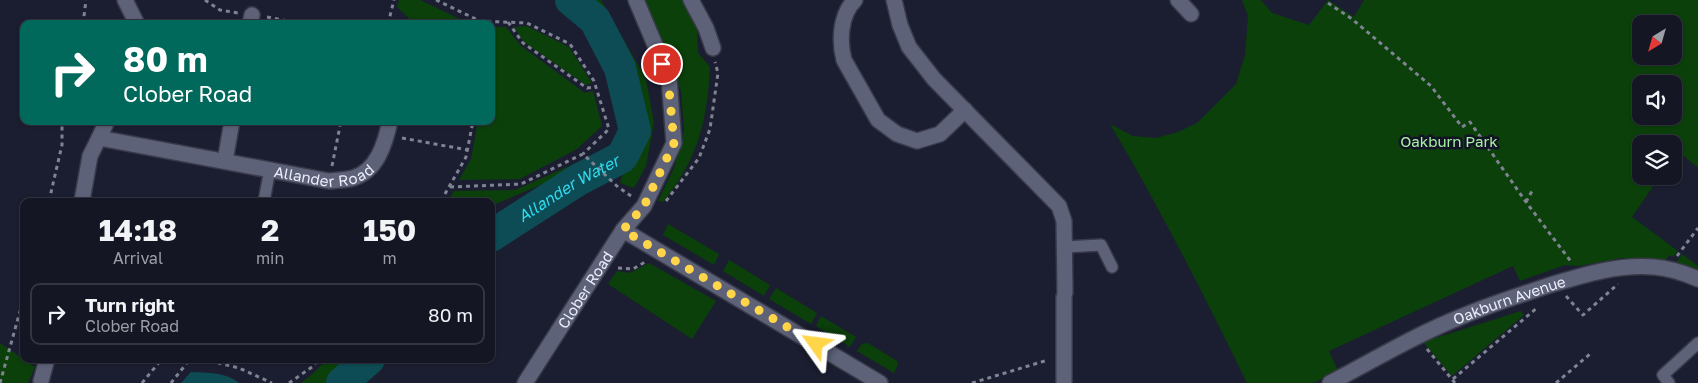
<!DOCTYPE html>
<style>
:root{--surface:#141624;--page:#1d1f2c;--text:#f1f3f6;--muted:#9d9fa6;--line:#333541}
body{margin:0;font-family:"Golos Text",sans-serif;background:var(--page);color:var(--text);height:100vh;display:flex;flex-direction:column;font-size:19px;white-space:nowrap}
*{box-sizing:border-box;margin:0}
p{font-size:16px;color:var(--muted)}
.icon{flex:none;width:28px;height:28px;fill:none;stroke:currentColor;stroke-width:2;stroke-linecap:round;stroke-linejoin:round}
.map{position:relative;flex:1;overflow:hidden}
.drawer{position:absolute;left:20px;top:198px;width:475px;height:165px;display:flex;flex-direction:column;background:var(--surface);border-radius:10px;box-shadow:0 1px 4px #0004,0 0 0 1px var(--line)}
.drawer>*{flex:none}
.guide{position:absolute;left:20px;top:20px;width:475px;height:105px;border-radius:10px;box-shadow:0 1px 4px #0004,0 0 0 1px var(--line);background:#00695c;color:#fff;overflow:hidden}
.needle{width:32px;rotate:217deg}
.fabs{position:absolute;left:1632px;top:15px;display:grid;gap:10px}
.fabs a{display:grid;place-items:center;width:50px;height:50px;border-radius:10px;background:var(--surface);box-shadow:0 1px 4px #0004,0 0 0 1px var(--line);font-size:25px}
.pin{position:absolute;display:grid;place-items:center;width:42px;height:42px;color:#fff;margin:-21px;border:2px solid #fff;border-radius:50%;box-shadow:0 1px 5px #0007}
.me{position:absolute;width:55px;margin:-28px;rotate:301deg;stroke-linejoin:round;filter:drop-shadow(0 0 4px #0008)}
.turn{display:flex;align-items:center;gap:18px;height:105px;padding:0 20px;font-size:22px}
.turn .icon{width:65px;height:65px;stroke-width:2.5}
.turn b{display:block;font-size:35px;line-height:42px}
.eta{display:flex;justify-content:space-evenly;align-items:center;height:85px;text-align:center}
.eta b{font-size:30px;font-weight:700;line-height:35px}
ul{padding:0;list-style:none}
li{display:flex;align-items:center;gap:15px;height:62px;margin:0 10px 8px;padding:0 10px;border:2px solid var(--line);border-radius:10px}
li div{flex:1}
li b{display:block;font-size:19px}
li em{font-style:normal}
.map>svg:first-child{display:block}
</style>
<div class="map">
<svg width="1698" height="383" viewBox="0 0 1698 383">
<rect width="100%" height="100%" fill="#1b1e30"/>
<g fill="#0b400a" fill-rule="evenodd">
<path d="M399 0H420L470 24H415L397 7Z"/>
<path d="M587 0H601L646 79 654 123 646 166 634 188 620 183 626 164 641 131 627 67Z"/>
<path d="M645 0H682L697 29 698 53 710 67C707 122 698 159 663 202L658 201 674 168 684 131 681 91Z"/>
<path d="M1242 0H1261L1272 13 1309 25 1328 0 1354 17 1364 0H1698V168L1678 151 1674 157V144H1641V176H1660L1632 217 1678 251 1673 257 1669 255 1665 261 1621 258 1579 266 1565 265 1520 281 1513 266 1329 351 1338 371 1313 383H1247C1204 295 1160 208 1110 124L1133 136 1156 138 1178 132 1197 123 1236 84 1245 55 1248 16ZM1641 24H1674V56H1641ZM1641 84H1674V116H1641Z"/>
<path d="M527 26 569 47 592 83 586 85 524 42 514 27Z"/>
<path d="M491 27H506L521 46 585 93 593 91 602 126 577 149 520 179 459 180 471 159 478 121H491L493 42Z"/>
<path d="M576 163 587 165 491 206V201H448L454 191 515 190Z"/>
<path d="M668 224 719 254 714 265 663 235Z"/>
<path d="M1682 254 1698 266V271L1675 264Z"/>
<path d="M729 260 770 285 764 296 723 271Z"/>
<path d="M649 263 716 301 692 339 608 284 617 271 630 273Z"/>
<path d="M776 288 817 313 811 324 769 299Z"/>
<path d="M1521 311 1524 315 1452 376 1423 342Z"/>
<path d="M821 316 856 337 850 347 816 326Z"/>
<path d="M0 343 35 367 28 383H0Z"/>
<path d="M868 343 897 361 898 364 894 373 857 351 862 344Z"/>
<path d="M327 359H354L331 383H301L316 371Z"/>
</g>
<path fill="#0d4c54" d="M191 372C207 373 226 372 239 383H181Z"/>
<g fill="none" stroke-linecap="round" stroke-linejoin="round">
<g stroke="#0d4c54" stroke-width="32">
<path id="s1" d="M491 236 578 180 622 157 635 131 620 68 595 20 571 0"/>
<path d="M342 383 369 359"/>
</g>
<defs>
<g id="service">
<path d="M264 201 270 169"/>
<path d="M1065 247 1101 245 1112 267"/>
<path d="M1669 383 1663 375 1698 343"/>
</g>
<g id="minor">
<path d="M125 0 137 24"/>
<path d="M691 0 706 28 713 48"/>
<path d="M855 0C840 15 839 41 844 60L878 120 897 134 917 141 940 134 965 110"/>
<path d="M894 0 900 25 909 47 934 79 1059 206 1064 221 1065 293"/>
<path d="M1178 0 1191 14"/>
<path d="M250 24 252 15"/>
<path id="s2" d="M107 121 99 138 329 181C337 180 346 180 353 178 377 171 385 144 390 121"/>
<path d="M225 161 232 121"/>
<path d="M82 201 90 156 99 138"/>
<path d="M623 230 880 383"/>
<path d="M41 381 47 359"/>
<path d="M1064 383V297"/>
<path id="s3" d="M1330 383C1374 360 1417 334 1463 316 1491 304 1521 295 1550 285 1583 275 1618 264 1654 267 1669 268 1684 273 1698 279"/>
</g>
<g id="tertiary">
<path id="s4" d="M525 383 623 230 644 206 674 143 669 78 636 0"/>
</g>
</defs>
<use href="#service" stroke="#383a4a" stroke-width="14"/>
<use href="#minor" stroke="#383a4a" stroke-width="18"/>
<use href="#tertiary" stroke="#383a4a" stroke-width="18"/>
<g stroke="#808393" stroke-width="3" stroke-dasharray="4 4" stroke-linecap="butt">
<path d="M205 0 220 10 238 13"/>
<path d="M436 0 480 21 527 23 570 44 594 81 609 129 583 154"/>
<path d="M1328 3 1352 19 1431 86 1462 127 1470 122 1526 202 1572 263"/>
<path d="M267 17 303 24"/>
<path d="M508 22 523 43 587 88 596 87"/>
<path d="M83 24 86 0"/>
<path d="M388 24 394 0"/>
<path d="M402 138 468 150"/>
<path d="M332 166 341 121"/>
<path d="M450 187 521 184 583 154 618 187 631 196"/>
<path d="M49 201 62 145V121"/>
<path d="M441 201 466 157 473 121"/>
<path d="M666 201 699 158 710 129 718 73 715 62"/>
<path d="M1526 202 1532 191"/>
<path d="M1677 256 1698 228"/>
<path d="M618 268 633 269 645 262"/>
<path d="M1566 296 1583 315 1618 284"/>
<path d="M1427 349 1455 383"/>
<path d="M202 359 239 368 272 383"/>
<path d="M1453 379 1538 307"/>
<path d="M0 383 24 297"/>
<path d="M142 383 161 360 178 363 187 359"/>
<path d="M171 383 190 359"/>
<path d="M289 383 312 367 319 359"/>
<path d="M972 383 1048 360"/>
<path d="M1556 383 1590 354"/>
</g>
<use href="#service" stroke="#5e6279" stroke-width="11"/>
<use href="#minor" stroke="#5e6279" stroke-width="15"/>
<use href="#tertiary" stroke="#5e6279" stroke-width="15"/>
</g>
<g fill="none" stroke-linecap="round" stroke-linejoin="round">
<path stroke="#ffd54a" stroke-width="9" stroke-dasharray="0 16.2" d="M662 64 668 78 674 143 644 206 623 230 816 344"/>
</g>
<g text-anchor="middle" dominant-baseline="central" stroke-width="5" stroke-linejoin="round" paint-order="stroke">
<g font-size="15" fill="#a7f3a2" stroke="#121426">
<text x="1449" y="141">Oakburn Park</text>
</g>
<g font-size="15" fill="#ebedfb" stroke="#121426">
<text stroke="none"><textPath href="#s2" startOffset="248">Allander Road</textPath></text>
<text stroke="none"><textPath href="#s4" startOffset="111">Clober Road</textPath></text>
<text stroke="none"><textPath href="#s3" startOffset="198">Oakburn Avenue</textPath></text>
</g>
<g font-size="16" font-style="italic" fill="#2fd9ee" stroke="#121426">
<text stroke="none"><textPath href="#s1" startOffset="91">Allander Water</textPath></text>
</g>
</g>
</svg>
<div class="fabs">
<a><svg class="needle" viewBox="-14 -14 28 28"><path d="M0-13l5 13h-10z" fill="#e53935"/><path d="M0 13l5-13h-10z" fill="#9d9fa6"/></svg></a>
<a><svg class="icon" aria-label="sound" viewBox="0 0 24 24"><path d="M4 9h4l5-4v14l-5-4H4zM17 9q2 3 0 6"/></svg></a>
<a><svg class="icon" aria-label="layers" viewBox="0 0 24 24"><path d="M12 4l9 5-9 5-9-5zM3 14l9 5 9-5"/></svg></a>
</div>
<div class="pin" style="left:662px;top:64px;background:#d93025"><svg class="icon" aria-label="arrive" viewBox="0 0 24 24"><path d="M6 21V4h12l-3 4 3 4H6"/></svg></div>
<svg class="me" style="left:816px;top:344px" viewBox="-20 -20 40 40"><path d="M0-17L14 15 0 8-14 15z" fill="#ffd54a" stroke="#fff" stroke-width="4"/></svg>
<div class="guide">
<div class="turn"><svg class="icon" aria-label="right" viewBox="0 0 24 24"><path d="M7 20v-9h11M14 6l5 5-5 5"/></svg><div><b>80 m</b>Clober Road</div></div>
</div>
<section class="drawer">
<div class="eta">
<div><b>14:18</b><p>Arrival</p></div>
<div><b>2</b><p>min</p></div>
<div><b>150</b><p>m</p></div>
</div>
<ul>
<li><svg class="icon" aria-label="right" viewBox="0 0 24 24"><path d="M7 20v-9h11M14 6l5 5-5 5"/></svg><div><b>Turn right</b><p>Clober Road</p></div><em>80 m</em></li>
</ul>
</section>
</div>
